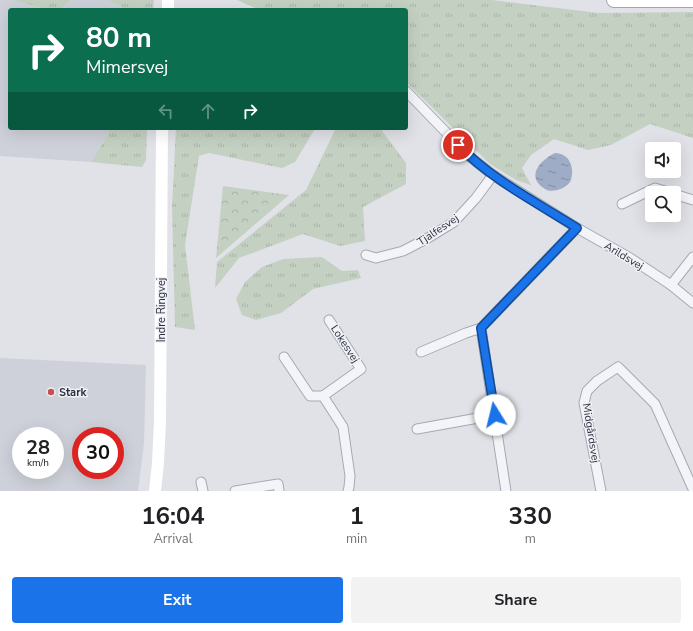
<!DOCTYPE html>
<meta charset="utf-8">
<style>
:root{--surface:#fff;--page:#f2f2f2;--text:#202124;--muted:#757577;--accent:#1a73e8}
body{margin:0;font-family:"Nunito Sans",sans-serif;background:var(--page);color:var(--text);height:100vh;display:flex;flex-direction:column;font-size:15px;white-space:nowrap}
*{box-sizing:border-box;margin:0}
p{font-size:13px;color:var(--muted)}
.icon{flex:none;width:22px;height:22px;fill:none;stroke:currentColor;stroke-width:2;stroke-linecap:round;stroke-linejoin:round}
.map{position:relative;height:491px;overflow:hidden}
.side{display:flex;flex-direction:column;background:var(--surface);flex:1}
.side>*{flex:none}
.banner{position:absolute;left:8px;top:8px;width:400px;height:122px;border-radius:4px;box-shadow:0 4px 16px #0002;background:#0b6e4f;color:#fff;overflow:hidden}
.buttons{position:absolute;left:645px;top:142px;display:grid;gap:8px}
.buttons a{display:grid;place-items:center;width:36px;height:36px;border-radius:4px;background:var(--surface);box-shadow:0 4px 16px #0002;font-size:20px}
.speed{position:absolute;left:12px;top:427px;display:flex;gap:8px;font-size:20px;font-weight:700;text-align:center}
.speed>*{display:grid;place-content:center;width:52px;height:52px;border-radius:50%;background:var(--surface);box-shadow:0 4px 16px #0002;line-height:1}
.speed small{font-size:10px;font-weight:400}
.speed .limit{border:6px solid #d22;background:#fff;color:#111}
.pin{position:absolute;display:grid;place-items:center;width:34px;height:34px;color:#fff;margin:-17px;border:2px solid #fff;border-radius:50%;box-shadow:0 1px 4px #0007}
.me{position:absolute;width:44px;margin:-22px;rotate:351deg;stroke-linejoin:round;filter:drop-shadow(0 0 3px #0008)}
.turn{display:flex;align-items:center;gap:14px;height:84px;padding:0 12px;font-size:18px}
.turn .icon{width:52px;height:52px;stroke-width:2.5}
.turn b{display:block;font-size:28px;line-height:34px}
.lanes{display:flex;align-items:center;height:38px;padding:0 12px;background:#0003;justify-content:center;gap:20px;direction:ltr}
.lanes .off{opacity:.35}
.eta{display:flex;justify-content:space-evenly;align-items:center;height:68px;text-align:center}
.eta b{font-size:24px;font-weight:700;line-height:28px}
.primary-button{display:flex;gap:8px;margin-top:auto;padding:8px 12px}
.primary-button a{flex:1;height:46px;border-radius:4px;background:var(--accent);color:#fff;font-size:16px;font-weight:700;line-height:46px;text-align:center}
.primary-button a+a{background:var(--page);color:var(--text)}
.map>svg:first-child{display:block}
</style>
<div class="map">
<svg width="693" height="491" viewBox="0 0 693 491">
<defs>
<pattern id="grass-tufts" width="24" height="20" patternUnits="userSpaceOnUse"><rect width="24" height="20" fill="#c4d1c2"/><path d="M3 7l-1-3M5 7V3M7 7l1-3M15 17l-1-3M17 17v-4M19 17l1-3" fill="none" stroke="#a9b4a8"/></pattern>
<pattern id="forest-crowns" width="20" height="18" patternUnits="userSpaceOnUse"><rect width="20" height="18" fill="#c4d1c2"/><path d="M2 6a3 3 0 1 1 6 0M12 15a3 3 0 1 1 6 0" fill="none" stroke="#a9b4a8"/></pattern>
<pattern id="water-ripples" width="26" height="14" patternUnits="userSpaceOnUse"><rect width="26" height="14" fill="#9eacc5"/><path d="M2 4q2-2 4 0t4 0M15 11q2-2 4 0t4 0" fill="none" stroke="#818ca1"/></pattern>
</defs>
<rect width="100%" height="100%" fill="#e0e2e8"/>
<g fill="#cfd1da" fill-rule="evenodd">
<path d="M0 0H10L51 10H10V128H110L108 134 91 162 0 156Z"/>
<path d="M71 0H108L121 7 123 10H59Z"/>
<path d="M0 358 146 365 144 443 138 491H0ZM21 436H55V470H21ZM81 436H115V470H81Z"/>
</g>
<g fill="url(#grass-tufts)">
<path d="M10 0H71L59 10H51Z"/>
<path d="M108 0H154L153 10H123L121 7Z"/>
<path d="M237 0H492L599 13 693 12V138L650 124 611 145 588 150 554 139 531 155 522 168 531 185 516 180 490 164 406 82V10H260Z"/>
<path d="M110 128H147L146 160 142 167 91 162 108 134Z"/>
<path d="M176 128 315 129 295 162 282 168 209 153 199 156 185 245 195 330 175 327 172 207Z"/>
<path d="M336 128H380L406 163V184L363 207 365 241 340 246 303 234 239 258 215 288 217 262 306 190Z"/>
<path d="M322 257 342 271 358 270 361 278 313 289 281 313 256 320 242 315 236 299 245 282 262 267 283 259Z"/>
</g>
<path fill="url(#forest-crowns)" d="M223 186 289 195 216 258Z"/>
<path fill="url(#water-ripples)" d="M555 153C569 153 575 167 571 180 568 188 552 194 545 189 525 177 540 160 555 153Z"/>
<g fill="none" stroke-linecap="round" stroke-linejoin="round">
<defs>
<g id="street">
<path d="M406 91 469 156 493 175 577 228 630 258 671 285 693 303"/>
<path d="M674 194 693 200"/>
<path d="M622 204 655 188 671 193"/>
<path d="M366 255 376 258 403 251 428 238 454 222 476 198 493 175"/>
<path d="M671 285 693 257"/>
<path d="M421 352 466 333 481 328"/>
<path d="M284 357 310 396H323L343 427 350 476 349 487 348 491"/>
<path d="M323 396 361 369 329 320"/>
<path d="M417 429 495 415"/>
<path d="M201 482 203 491"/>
<path d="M235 491 278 484 279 491"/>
<path d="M506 491 481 328 577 228"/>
<path d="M601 491 584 403 587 391 597 381 618 367 655 404 693 489"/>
</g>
<path id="primary" d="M614 0H693"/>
</defs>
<use href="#street" stroke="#a6a9b2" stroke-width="11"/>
<use href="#primary" stroke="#a1a6b3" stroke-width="16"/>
<use href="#street" stroke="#f3f4f7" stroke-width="9"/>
<g stroke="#fff" stroke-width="12">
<path d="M168 10V0"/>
<path d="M155 491 158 463 160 422 162 128"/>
</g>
<use href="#primary" stroke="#fff" stroke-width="14"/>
</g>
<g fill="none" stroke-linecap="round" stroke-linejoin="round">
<defs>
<path id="route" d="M458 145C492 180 536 202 577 228L481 328 495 415"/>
</defs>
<use href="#route" stroke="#114b97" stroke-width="10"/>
<use href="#route" stroke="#1a73e8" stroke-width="7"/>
</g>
<circle fill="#c35053" stroke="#f0f1f6" stroke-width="1.5" cx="51" cy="392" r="4"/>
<g text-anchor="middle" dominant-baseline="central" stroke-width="3" stroke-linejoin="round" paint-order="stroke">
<g font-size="11" fill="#2a2f3e" stroke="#f0f1f6">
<text transform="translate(438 230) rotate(-34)">Tjalfesvej</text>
<text transform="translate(624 256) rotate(31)">Arildsvej</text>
<text transform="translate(161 310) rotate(-90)">Indre Ringvej</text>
<text transform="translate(345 344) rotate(57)">Lokesvej</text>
<text transform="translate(591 433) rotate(81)">Midgårdsvej</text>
</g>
<g font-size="11" font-weight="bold" fill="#2a2f3e" stroke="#f0f1f6" text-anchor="start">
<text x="59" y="392">Stark</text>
</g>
</g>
</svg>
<div class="buttons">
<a><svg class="icon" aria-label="sound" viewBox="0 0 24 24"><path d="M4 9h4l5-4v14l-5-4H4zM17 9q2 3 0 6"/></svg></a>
<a><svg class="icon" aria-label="search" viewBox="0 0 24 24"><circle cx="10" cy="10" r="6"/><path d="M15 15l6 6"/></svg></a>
</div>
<div class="speed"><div>28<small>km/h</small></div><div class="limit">30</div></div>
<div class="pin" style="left:458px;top:145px;background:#d93025"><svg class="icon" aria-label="arrive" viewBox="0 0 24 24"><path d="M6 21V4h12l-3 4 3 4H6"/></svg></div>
<svg class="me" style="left:495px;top:415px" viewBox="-20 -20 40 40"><circle r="19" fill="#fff"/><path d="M0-13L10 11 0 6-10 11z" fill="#1a73e8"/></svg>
<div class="banner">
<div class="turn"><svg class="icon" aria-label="right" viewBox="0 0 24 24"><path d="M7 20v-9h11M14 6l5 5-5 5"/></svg><div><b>80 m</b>Mimersvej</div></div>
<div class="lanes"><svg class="icon off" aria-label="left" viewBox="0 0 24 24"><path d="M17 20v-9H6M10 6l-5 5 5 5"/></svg><svg class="icon off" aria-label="ahead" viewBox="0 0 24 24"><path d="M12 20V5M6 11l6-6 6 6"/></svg><svg class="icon" aria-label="right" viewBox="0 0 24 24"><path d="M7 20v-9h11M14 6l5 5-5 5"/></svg></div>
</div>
</div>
<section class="side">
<div class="eta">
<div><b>16:04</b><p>Arrival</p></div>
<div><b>1</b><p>min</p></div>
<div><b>330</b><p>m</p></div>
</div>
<div class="primary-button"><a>Exit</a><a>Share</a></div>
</section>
